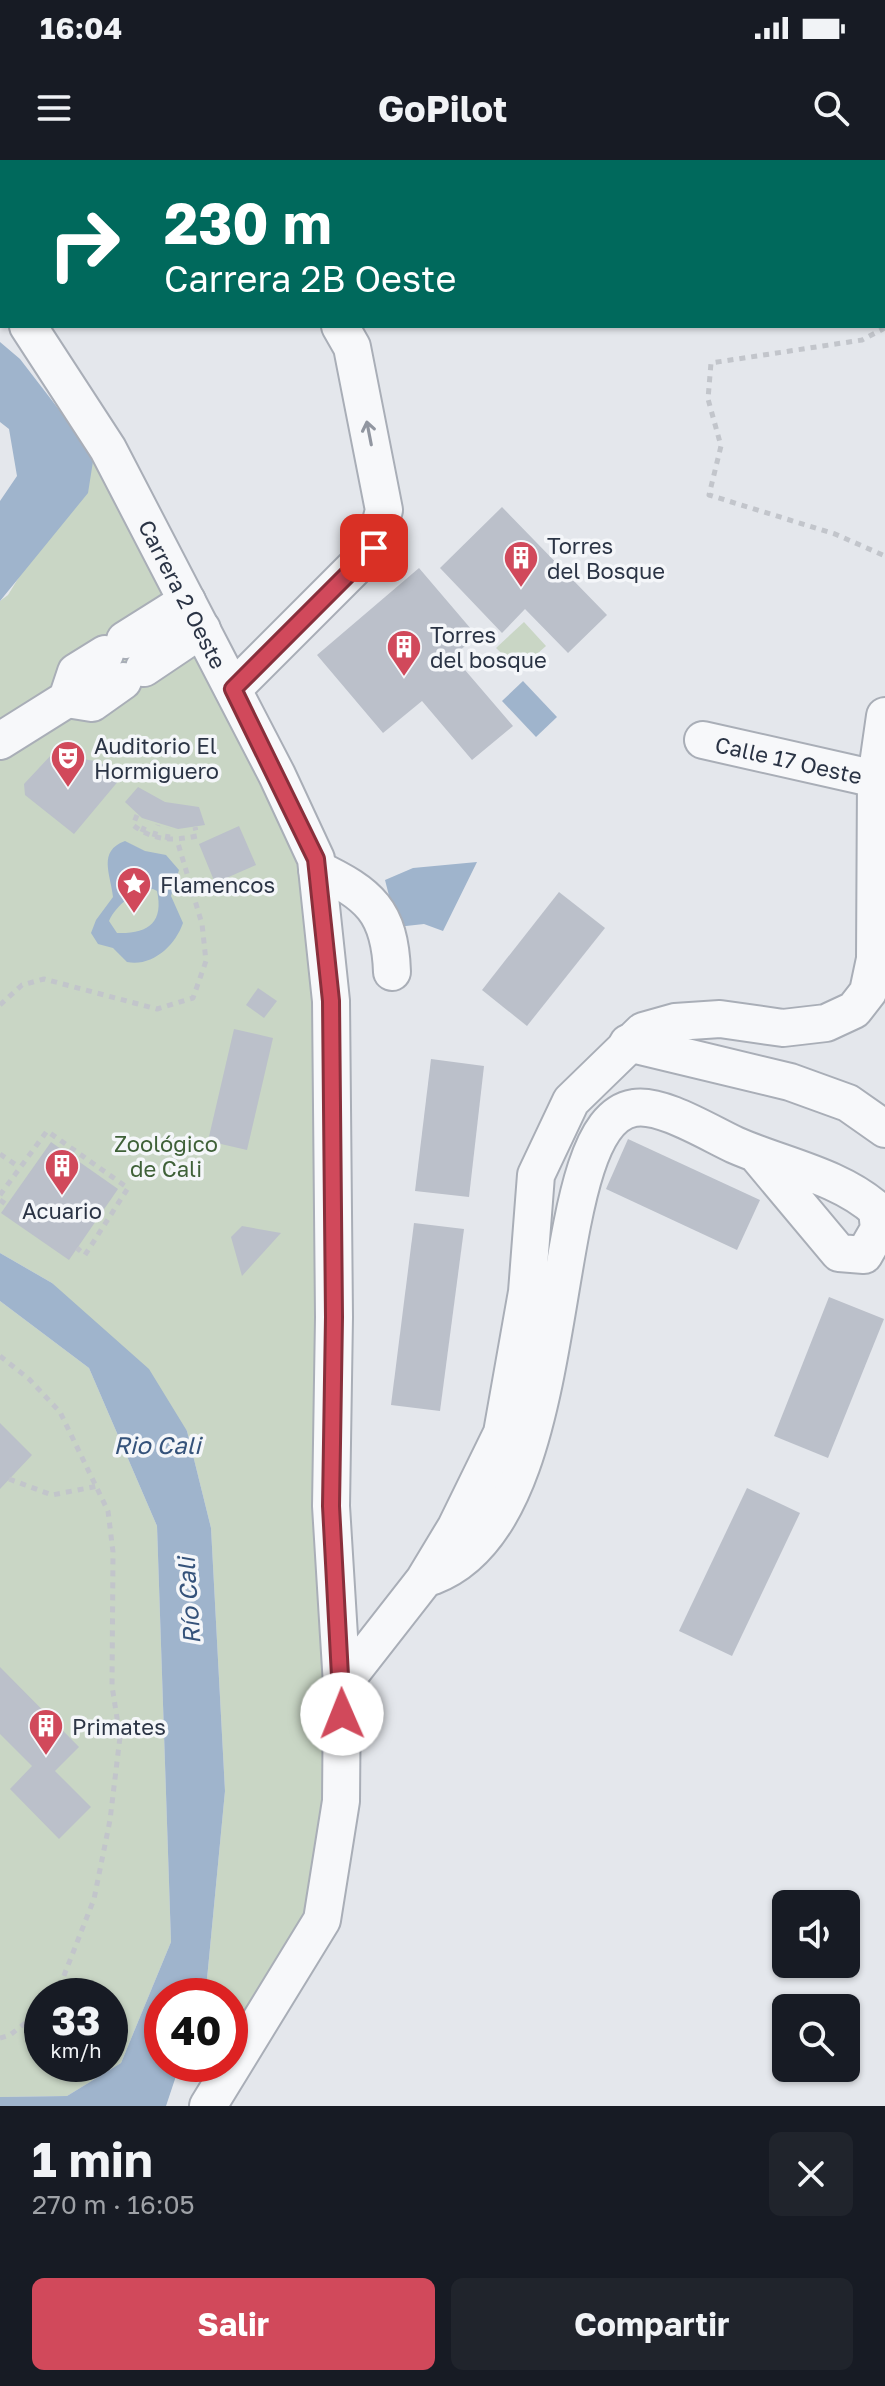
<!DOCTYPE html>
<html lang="es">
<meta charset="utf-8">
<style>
:root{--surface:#171b24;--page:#20242c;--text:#f1f3f6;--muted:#9ea1a6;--accent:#d1495b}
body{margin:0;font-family:"Golos Text",sans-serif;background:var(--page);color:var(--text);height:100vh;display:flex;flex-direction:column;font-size:30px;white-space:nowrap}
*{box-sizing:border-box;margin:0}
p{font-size:26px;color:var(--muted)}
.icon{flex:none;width:44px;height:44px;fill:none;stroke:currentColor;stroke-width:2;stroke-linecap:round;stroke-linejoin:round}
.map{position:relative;height:1946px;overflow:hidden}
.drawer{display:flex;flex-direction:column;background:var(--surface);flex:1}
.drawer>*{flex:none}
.top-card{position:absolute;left:0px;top:0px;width:886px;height:168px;box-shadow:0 2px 6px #0004;background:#00695c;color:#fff;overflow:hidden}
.buttons{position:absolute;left:772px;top:1730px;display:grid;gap:16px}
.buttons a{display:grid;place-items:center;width:88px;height:88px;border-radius:12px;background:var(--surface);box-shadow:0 2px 6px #0004;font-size:40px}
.speed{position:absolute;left:24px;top:1818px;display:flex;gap:16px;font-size:40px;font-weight:700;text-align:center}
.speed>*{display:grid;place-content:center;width:104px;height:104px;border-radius:50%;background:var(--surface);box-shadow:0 2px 6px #0004;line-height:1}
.speed small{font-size:20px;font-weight:400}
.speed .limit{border:12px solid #d22;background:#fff;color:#111}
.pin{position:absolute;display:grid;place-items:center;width:68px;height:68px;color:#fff;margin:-34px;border-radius:16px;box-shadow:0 4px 12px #0006}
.me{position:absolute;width:88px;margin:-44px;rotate:359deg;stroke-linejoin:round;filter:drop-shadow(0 0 6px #0008)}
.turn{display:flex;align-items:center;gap:28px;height:168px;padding:0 32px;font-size:36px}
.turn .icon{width:104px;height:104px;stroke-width:2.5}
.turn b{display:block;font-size:56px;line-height:68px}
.round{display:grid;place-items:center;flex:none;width:84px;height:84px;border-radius:12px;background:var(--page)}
.overview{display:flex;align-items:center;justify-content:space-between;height:136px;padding:0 32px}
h1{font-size:48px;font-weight:700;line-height:60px}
.primary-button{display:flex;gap:16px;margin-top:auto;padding:16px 32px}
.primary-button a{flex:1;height:92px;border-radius:12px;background:var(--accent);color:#fff;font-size:32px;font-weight:700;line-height:92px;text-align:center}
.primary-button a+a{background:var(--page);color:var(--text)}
.status{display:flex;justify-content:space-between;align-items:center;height:56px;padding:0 40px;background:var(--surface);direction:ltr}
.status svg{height:22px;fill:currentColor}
header{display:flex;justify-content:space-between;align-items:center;height:104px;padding:0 32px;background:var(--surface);font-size:36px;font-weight:700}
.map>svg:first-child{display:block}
</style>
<div class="status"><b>16:04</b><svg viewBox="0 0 49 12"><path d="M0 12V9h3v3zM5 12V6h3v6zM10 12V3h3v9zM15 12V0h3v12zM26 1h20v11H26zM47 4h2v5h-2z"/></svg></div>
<header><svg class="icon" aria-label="menu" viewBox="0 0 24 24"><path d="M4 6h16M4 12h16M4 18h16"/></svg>GoPilot<svg class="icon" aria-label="search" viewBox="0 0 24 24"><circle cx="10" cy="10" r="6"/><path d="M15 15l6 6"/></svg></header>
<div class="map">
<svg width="885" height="1946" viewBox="0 0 885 1946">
<rect width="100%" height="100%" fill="#e4e7ec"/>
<g fill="#c9d6c5" fill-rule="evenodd">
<path d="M94 295 316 699 331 841 322 1760 230 1888V1836H201L207 1819 225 1631 211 1368 187 1271 52 1123 0 1093V441L8 435Z"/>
<path d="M524 462 546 486 519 510 496 488Z"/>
<path d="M0 1141 89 1208 157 1366 171 1782 121 1903 67 1936 0 1937ZM42 1836H110V1904H42Z"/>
</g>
<g fill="#9fb4cc" fill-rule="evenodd">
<path d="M0 182 20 199 94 295 88 333 0 441V341L17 316 9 269 0 262Z"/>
<path d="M523 521 557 557 536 577 502 541Z"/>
<path d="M125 681 145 691 166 695 179 710 171 736 183 763C175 786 152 807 127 802L113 788 98 784 91 773 96 760 113 737C111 715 97 691 125 681ZM153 729 157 731C164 763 148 774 117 773L109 761C116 745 135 730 153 729Z"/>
<path d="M477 702 443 771 424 764 397 767 385 720 413 708Z"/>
<path d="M0 1093 52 1123 149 1209 187 1271 211 1368 225 1631 207 1819 201 1836H162V1904H180L166 1946H0V1937L67 1936 121 1903 171 1782 157 1366 89 1208 0 1141Z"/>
</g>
<g fill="#bbc0ca">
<path d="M502 347 607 455 568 493 525 449 502 473 440 408Z"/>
<path d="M419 408 477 476 453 496 513 566 472 600 422 541 383 573 317 495Z"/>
<path d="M53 593 63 601 72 597 100 602 120 619 74 674 25 635 24 624Z"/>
<path d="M138 627 165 642 199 647 205 665 178 669 142 658 125 642Z"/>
<path d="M239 666 256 705 215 723 199 684Z"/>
<path d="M559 732 605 768 527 866 482 830Z"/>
<path d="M258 828 277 841 264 858 246 845Z"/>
<path d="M234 869 273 878 247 990 208 981Z"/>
<path d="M431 899 484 906 469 1037 415 1031Z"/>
<path d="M628 979 760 1040 737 1090 606 1029Z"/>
<path d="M51 982 118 1029 69 1100 1 1053Z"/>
<path d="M414 1063 464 1069 440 1251 391 1245Z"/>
<path d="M242 1066 281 1073 242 1116 231 1077Z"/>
<path d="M829 1137 884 1159 828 1298 774 1276Z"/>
<path d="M0 1263 32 1295 0 1329Z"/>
<path d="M747 1328 800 1353 732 1496 679 1471Z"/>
<path d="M0 1507 79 1587 55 1611 91 1647 59 1679 10 1629 32 1606 0 1574Z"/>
</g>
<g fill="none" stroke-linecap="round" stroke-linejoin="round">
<defs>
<g id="minor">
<path d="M264 0V2"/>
<path d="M591 0 593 2"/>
<path d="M657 2 660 0"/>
<path d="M0 136 2 138"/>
<path id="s1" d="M28 166 108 289 277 615 316 699 331 841 334 1157 331 1346 342 1525 341 1641 322 1760 208 1946"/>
<path d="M125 480 187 441"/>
<path d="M144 508 202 469"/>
<path d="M233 529 374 388 384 350 352 187 340 166"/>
<path d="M67 539 92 543 123 521"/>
<path id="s2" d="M703 580 876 619"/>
<path d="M0 581 67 539 76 512 105 494"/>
<path d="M317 709C369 734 390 751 392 812"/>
<path d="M628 883 790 922 848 943 885 969"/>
<path d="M433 1416C588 1357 535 964 634 948 661 943 709 973 735 985 780 1005 840 1016 877 1050L879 1069 864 1095 839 1093 757 995"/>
<path d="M342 1525 424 1420 456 1367 502 1273 527 1132 536 1015 571 941 643 871 675 862 720 859 783 868 826 863 854 850 868 832 875 799 876 619 885 556"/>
</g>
</defs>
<use href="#minor" stroke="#a9aeb7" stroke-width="40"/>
<g stroke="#c2c5cb" stroke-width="5" stroke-dasharray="6 6" stroke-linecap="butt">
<path d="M885 168 862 180 711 203 708 239 721 286 709 335 835 374 885 396"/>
<path d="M137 655 133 665C153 681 173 681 197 676L195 667"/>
<path d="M142 672 147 661"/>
<path d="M154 677 158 665"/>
<path d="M167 680 169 668"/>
<path d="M0 845 22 825 44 819 157 849 193 838 206 801 202 764 177 680"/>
<path d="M0 994 19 1007"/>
<path d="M0 1035 47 971 128 1028 85 1095 77 1088"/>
<path d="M0 1040 7 1045"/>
<path d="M0 1196 29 1219 60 1252 108 1351 113 1392 112 1526 120 1577 110 1660 94 1739 56 1836"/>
<path d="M9 1319 52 1335 98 1326"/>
<path d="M0 1878 10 1875 42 1850"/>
</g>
<use href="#minor" stroke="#f7f8fa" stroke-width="36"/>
</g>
<defs><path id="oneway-shaft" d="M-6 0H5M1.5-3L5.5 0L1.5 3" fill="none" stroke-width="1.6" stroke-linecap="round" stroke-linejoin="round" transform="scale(2)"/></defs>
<use stroke="#9196a0" href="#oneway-shaft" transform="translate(369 273) rotate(-101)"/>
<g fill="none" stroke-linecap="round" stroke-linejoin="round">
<defs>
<path id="route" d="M342 1554 331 1346 334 1157 331 841 316 699 233 529 374 388"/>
</defs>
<use href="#route" stroke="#882f3b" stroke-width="20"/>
<use href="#route" stroke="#d1495b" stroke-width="14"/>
</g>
<defs>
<symbol id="building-pin" viewBox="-11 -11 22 30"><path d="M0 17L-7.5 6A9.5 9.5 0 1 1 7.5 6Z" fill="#d1495b" stroke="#f4f6f9"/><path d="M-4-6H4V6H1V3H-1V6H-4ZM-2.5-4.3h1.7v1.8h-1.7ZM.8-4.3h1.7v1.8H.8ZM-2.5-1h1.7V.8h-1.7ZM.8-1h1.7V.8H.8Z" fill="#fff"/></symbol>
<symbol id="theatre-pin" viewBox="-11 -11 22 30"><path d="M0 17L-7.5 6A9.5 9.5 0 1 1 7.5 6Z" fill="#d1495b" stroke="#f4f6f9"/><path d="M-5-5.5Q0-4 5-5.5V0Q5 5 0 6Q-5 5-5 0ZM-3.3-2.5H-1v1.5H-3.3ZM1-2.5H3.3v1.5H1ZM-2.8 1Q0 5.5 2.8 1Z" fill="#fff"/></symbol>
<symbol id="sight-pin" viewBox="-11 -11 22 30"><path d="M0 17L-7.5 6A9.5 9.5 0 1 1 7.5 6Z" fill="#d1495b" stroke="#f4f6f9"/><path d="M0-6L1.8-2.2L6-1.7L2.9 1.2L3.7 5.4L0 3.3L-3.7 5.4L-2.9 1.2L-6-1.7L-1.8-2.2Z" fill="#fff"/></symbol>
</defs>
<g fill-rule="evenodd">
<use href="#building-pin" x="501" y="378" width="40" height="54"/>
<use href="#building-pin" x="384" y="467" width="40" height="54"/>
<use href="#theatre-pin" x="48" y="578" width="40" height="54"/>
<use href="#sight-pin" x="114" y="704" width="40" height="54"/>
<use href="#building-pin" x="42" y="986" width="40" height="54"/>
<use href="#building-pin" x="26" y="1546" width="40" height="54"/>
</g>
<g text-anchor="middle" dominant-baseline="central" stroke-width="7" stroke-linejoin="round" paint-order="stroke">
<g font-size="22" fill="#2b3445" stroke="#f4f6f9" text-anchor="start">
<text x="547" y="385">Torres<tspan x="547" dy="25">del Bosque</tspan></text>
<text x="430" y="474">Torres<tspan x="430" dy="25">del bosque</tspan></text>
<text x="94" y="585">Auditorio El<tspan x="94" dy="25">Hormiguero</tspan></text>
<text x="160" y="724">Flamencos</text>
<text x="62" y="1050" text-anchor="middle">Acuario</text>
<text x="72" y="1566">Primates</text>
</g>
<g font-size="22" fill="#2b3445" stroke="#f4f6f9">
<text stroke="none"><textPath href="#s1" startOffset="310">Carrera 2 Oeste</textPath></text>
<text stroke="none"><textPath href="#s2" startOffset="88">Calle 17 Oeste</textPath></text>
</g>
<g font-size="22" fill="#3f6138" stroke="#f4f6f9">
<text x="166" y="983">Zoológico<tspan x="166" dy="25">de Cali</tspan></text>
</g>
<g font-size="24" font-style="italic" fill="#34527a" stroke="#f4f6f9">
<text x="157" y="1284">Rio Cali</text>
<text transform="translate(188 1441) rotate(-94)">Río Cali</text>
</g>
</g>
</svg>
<div class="buttons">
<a><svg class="icon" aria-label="sound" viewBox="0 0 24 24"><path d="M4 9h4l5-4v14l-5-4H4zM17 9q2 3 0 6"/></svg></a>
<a><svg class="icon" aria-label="search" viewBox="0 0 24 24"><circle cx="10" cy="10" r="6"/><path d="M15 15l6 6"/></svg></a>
</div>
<div class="speed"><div>33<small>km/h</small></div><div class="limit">40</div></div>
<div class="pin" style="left:374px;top:388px;background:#d93025"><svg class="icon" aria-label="arrive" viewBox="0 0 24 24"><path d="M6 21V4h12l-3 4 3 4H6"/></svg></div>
<svg class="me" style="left:342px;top:1554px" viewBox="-20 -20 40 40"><circle r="19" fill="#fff"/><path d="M0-13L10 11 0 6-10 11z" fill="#d1495b"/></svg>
<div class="top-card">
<div class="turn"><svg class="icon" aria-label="right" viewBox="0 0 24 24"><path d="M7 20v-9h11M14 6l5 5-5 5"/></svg><div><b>230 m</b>Carrera 2B Oeste</div></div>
</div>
</div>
<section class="drawer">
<div class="overview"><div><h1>1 min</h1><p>270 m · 16:05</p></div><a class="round"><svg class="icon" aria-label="close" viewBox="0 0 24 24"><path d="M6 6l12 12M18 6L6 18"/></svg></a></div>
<div class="primary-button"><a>Salir</a><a>Compartir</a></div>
</section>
